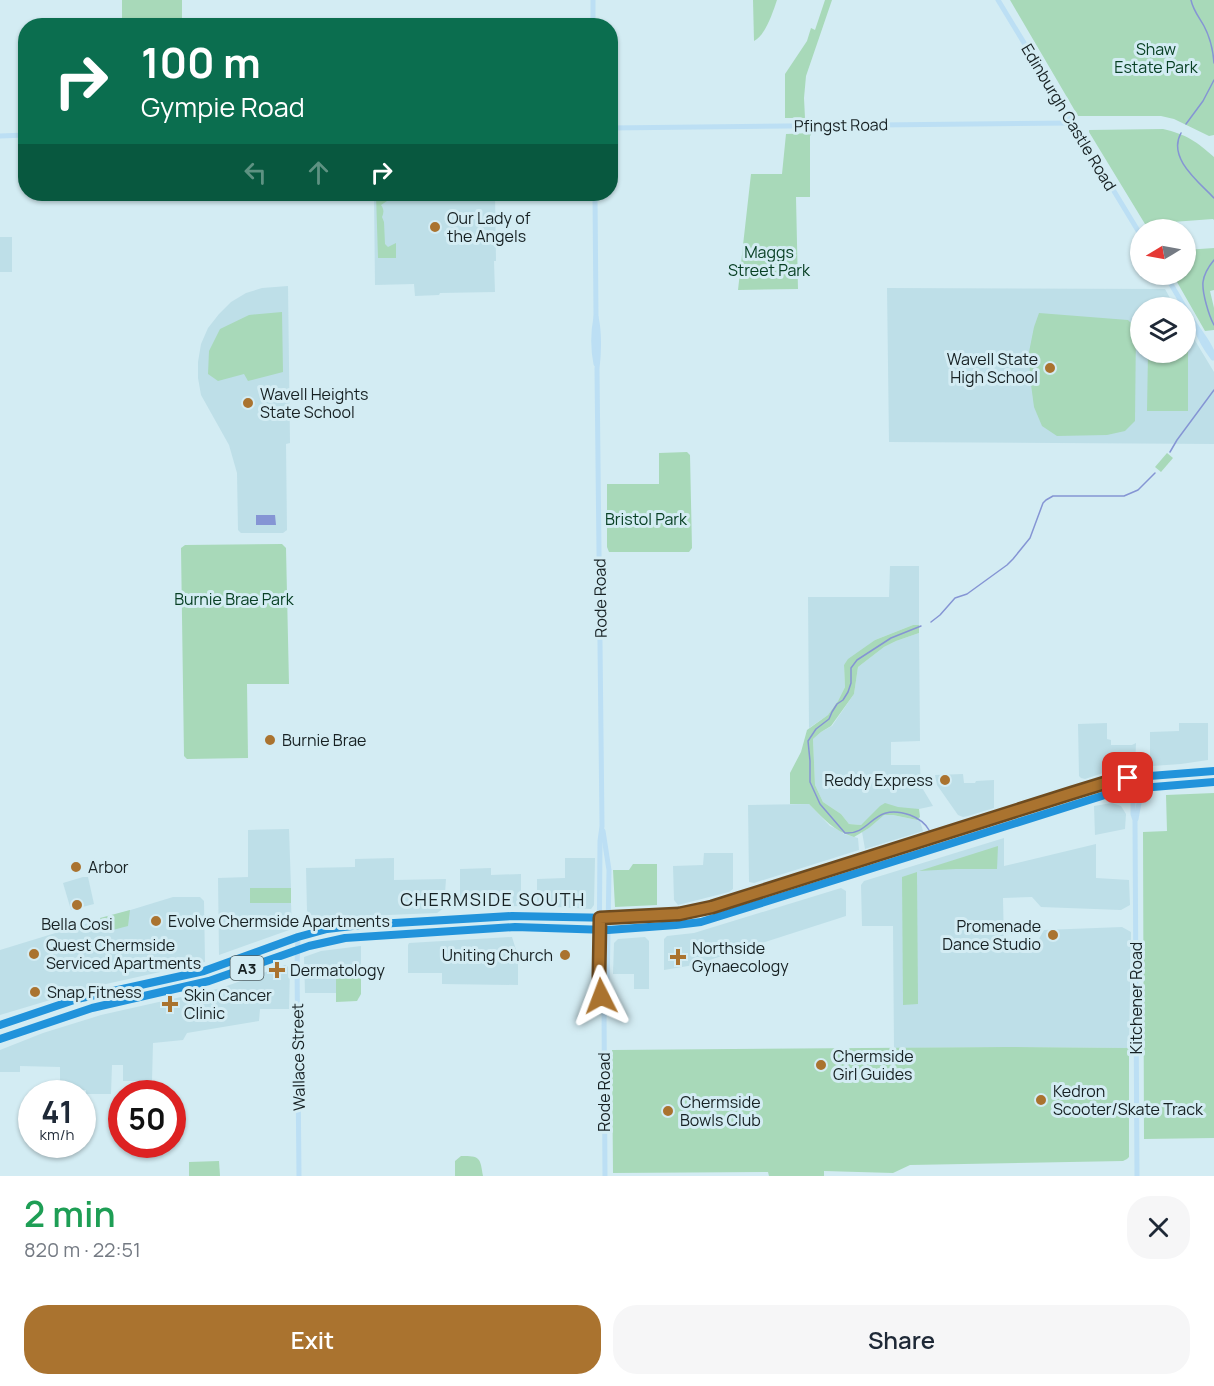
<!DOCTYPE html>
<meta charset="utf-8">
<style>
:root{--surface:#fff;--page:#f6f6f7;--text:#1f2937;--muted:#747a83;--accent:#aa732f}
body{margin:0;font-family:Manrope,sans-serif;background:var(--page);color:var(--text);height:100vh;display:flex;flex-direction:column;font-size:22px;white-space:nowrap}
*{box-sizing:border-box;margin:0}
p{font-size:20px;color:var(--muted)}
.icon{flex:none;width:33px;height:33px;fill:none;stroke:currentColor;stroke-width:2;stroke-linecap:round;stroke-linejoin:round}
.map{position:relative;height:1176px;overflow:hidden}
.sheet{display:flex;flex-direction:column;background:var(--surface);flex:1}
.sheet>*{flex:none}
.banner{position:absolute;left:18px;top:18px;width:600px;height:183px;border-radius:24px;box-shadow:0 2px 4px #0004;background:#0b6e4f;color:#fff;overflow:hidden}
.needle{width:39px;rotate:260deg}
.fabs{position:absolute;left:1130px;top:219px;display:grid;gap:12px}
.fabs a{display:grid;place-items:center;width:66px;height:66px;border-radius:50%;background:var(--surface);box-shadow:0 2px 4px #0004;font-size:30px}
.speed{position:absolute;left:18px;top:1080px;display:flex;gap:12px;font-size:30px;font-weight:700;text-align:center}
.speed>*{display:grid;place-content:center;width:78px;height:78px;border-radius:50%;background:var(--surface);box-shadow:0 2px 4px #0004;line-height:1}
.speed small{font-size:15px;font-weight:400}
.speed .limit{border:9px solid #d22;background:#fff;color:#111}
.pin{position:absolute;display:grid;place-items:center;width:51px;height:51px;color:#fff;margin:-26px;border-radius:12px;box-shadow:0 3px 9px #0006}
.me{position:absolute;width:66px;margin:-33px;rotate:357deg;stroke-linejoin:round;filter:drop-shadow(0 0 4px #0008)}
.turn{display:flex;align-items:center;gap:21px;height:126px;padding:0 24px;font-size:27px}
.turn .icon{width:78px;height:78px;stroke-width:2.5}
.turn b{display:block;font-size:42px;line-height:51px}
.lanes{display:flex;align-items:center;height:57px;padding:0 24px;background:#0003;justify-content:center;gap:30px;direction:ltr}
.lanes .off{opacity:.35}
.round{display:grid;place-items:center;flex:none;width:63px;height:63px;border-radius:24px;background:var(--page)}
.overview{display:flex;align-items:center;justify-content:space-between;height:102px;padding:0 24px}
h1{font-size:36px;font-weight:600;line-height:45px;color:#1e9e55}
.cta{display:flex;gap:12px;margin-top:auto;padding:12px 24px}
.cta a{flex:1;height:69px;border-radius:24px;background:var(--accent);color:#fff;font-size:24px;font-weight:600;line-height:69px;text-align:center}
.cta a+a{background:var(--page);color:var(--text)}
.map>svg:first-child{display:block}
</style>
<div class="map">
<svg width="1214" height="1176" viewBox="0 0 1214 1176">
<rect width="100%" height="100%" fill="#d3ecf3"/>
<g fill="#bedfe8">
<path d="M374 194H495L496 261H494L495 292 440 293 439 295 415 296 414 284 375 285Z"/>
<rect x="0" y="237" width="12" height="35"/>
<path d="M288 286 290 443 286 444 287 530 283 533H241L238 530 237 473 229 445 201 395 198 378V362L201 344 208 328 219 314 231 302 246 293 262 288Z"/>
<path d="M887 288 1165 289 1175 307 1140 308V352H1185V324L1214 372V444L889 442Z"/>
<path d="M890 566H919V625H913L875 640 844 665 845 687 838 701 828 715 809 728 808 597H889Z"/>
<path d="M919 633 920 741 891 742V765H920L921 786 933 806 919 809 878 810 861 825 849 824 841 814 823 802 815 785 813 739 821 732 832 726 854 694 858 667 884 647 896 641Z"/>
<path d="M1107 723V739L1111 740V745H1132L1136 743 1135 767 1118 768 1085 779 1081 778 1079 776 1078 724Z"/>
<path d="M1179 723H1208V760L1181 764 1152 766 1150 764V732L1179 731Z"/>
<path d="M963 774 964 783H975L976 781 994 780V808L968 816 963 817 958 815 937 785 935 775Z"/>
<path d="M1112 803 1121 806 1126 814 1125 829 1095 835 1094 806Z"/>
<path d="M809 804 830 826 841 831 844 834 858 838 859 850 754 883 749 882 748 805Z"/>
<path d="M883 815H893L917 820 920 821 923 831 865 849 862 832 869 828Z"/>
<path d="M289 829 291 888H250V903H291L292 929 219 955 218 878 248 877V830Z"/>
<path d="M1004 838V866L1096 844V878L1129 880 1130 905 1121 910 1041 907 1032 897 1003 898 1004 945 1036 944 1044 930 1122 927 1131 932 1129 1048 1004 1047 894 1048 893 926H862L861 885 864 881Z"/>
<path d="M704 853H733V889L729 892 678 905 674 900 673 866 703 865Z"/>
<path d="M394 858V880L446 879 444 908 437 913 314 918 307 911 306 868 355 867V859Z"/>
<path d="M565 858H595L594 905 591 909 540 906 537 904V879L565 878Z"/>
<path d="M491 868V875L521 874V903L519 906 463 908 460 905V869Z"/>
<path d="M83 877H88L94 904 71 910 63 883Z"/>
<path d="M841 888 846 891V916L694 965 664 970V939L667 936 694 933Z"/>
<path d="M173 897H200L204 901 205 962 97 986 0 1015V950Z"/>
<path d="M512 937 518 956V985L442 984V973H408V945L409 943Z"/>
<path d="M645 937 649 941V989H634V974H613L614 943 618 939Z"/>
<path d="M361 946V964L342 965 336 969V993H305L304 957 321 951Z"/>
<path d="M285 965 290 968 289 1009H260L259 1021 187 1033 183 1040 153 1043 152 1081H123V1065H112L111 1094H86V1090H60V1067L20 1066V1072H0V1050L43 1033 101 1015 221 988Z"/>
</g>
<g fill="#a8d9b9">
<rect x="122" y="0" width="60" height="25"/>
<path d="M753 0H777C773 12 765 36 754 41Z"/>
<path d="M825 0H832L806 76 804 98 805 118H785V74L807 41 811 28 815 30Z"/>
<path d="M1010 0H1214V135L1209 136 1174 119 1161 116H1078Z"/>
<path d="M1163 129C1186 134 1197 142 1214 157V220L1213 219 1145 224 1089 132V130Z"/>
<path d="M812 133 810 136V197H796L798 289 738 290 751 174H782L786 134Z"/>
<path d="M376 194H388L387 201 381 205C384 209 384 212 382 217L384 222 385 244 388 247 396 243V258H378Z"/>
<path d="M1214 248V290L1210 291 1214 308V330L1205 331 1173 275 1185 274V250Z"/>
<path d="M282 312 283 372 248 381 244 374 218 381 208 374 209 351 220 329 249 315Z"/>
<path d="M1039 313 1128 320 1136 328 1135 421 1125 431 1107 435 1057 436 1042 426 1034 407 1030 377 1029 352 1034 327Z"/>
<path d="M1185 341H1188V411H1147L1148 353 1185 352Z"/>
<path d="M687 452 690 455 692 548 689 552H609L607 547V484H659V453Z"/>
<path d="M1167 453 1173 458 1161 472 1155 467Z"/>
<path d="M282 544 286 548 289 684H247L248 758 187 759 184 756 181 548 185 545Z"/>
<path d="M913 625H919V633L896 641 884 647 858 667 854 694 831 726 821 732 813 739 815 785 823 802 841 814 849 824 861 825 880 806 885 803 898 807 919 809 920 817 917 820 893 815H884L869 828 854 837C834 831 824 819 809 804H790V773L801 752 807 730 828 715 838 701 845 687 844 665 848 659 875 640Z"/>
<path d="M1214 793V1138L1144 1139 1143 832 1167 831 1166 795Z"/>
<path d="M998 846 997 869H956L919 871Z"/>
<path d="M633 864H657V905L615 907 613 870H629Z"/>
<path d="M917 872 918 1004 903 1005 902 877Z"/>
<rect x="250" y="888" width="41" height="15"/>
<path d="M130 910 128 926 105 932 100 918Z"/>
<path d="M361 964V994L357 1001 336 1002V969L342 965Z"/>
<path d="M1004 1047 1129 1048V1157L1127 1159 1123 1161 910 1165 893 1173 824 1171V1176H769L768 1172 613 1173 612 1050Z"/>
<path d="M461 1156C480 1156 480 1157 483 1176H455V1161Z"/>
<path d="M219 1161 220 1176H189V1162Z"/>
</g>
<path fill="#8595d4" d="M256 515H275L276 525H256Z"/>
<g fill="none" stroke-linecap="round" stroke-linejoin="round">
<g stroke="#8595d4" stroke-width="1.5">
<path d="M1191 0C1193 10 1199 17 1204 26 1210 37 1213 50 1214 63"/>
<path d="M1186 124 1203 101 1214 80"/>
<path d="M1181 133C1167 158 1199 182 1214 198"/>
<path d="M1214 260C1209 266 1204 274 1203 282 1202 293 1209 316 1214 325"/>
<path d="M1170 452 1177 440 1214 390"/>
<path d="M931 622 940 615 955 598 967 594 1007 565 1013 559 1030 538 1043 503 1046 500 1053 496H1124L1138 490 1155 473"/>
<path d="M921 626 891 638 857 660 851 668V683L848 692 843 700 837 704 832 712 829 719 816 729 808 741 810 761V782L820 804 845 833C872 835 872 802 910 815 918 818 925 823 929 830"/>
</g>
<g stroke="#bcdff4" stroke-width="5">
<path d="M593 0V26"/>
<path d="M998 0 1140 234"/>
<path d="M610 128 1072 123"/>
<path d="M0 136 26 135"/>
<path d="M595 194 596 317C593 333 593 349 596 364"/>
<path d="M1165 274 1185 308"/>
<path d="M1185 308C1189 314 1192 320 1196 326 1203 337 1210 344 1214 357"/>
<path d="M596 317C600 335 599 351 597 369L602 826 600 841 599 976 601 996 604 1008"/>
<path d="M1197 330C1201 341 1206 349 1213 358"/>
<path d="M1136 819 1144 776"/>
<path d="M603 831 609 870 607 995 604 1008 605 1176"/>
<path d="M298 937 297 965 299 1176"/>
<path d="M1137 1176 1135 820 1133 814V804L1137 777"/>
</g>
<g stroke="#2193db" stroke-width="8">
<path d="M0 1025 77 999 204 971 298 937 327 929 361 925 512 916 615 918 679 914 704 909 1111 781 1137 777 1214 771"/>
<path d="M0 1039 92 1008 209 981 309 946 345 938 515 927 608 930 676 925 701 922 1105 795 1141 788 1214 782"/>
</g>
</g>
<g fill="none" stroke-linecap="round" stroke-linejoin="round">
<defs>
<path id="route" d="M601 996 599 976 600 918 679 914 712 907 1072 793 1111 781 1128 778"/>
</defs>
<use href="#route" stroke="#6e4b1f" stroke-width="15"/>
<use href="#route" stroke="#aa732f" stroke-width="10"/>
</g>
<g fill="#aa732f" stroke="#d3ecf3" stroke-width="2">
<circle cx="435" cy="227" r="6"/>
<circle cx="1050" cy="368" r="6"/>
<circle cx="248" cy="403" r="6"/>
<circle cx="270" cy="740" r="6"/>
<circle cx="945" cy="780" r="6"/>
<circle cx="76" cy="867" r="6"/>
<circle cx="77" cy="905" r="6"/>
<circle cx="156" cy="921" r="6"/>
<circle cx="1053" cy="935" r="6"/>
<circle cx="34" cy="954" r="6"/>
<circle cx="565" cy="955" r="6"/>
<path d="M675 948h6v6h6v6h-6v6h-6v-6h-6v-6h6z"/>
<path d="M274 961h6v6h6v6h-6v6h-6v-6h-6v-6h6z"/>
<circle cx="35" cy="992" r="6"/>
<path d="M167 995h6v6h6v6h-6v6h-6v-6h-6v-6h6z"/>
<circle cx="821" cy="1065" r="6"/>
<circle cx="1041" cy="1100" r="6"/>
<circle cx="668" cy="1111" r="6"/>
</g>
<g text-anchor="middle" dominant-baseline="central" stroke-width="6" stroke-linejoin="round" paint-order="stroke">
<rect fill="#d3ecf3" stroke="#4f5e61" stroke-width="1.5" x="230.5" y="956" width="33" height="24" rx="4.5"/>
<g font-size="15" font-weight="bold" fill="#172123">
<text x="247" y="968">A3</text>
</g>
<g font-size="16" fill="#084024" stroke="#d3ecf3">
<text x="1156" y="49">Shaw<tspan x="1156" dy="18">Estate Park</tspan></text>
<text x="769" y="252">Maggs<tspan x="769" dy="18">Street Park</tspan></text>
<text x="646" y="519">Bristol Park</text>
<text x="234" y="599">Burnie Brae Park</text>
</g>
<g font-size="16" fill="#172123" stroke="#d3ecf3">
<text transform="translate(1069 117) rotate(59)">Edinburgh Castle Road</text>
<text transform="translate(841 125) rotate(-1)">Pfingst Road</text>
<text transform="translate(600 598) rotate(-91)">Rode Road</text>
<text transform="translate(1136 998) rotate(-90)">Kitchener Road</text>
<text transform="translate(298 1057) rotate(-91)">Wallace Street</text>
<text transform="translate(604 1092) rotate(-90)">Rode Road</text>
</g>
<g font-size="16" fill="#172123" stroke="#d3ecf3" text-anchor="start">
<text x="447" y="218">Our Lady of<tspan x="447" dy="18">the Angels</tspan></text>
<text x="1038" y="359" text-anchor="end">Wavell State<tspan x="1038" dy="18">High School</tspan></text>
<text x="260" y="394">Wavell Heights<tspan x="260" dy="18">State School</tspan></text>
<text x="282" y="740">Burnie Brae</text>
<text x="933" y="780" text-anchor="end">Reddy Express</text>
<text x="88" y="867">Arbor</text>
<text x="168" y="921">Evolve Chermside Apartments</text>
<text x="77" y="924" text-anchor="middle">Bella Cosi</text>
<text x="1041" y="926" text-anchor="end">Promenade<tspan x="1041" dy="18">Dance Studio</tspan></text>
<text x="46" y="945">Quest Chermside<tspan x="46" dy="18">Serviced Apartments</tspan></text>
<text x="692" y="948">Northside<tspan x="692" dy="18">Gynaecology</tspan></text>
<text x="553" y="955" text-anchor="end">Uniting Church</text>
<text x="290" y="970">Dermatology</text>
<text x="47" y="992">Snap Fitness</text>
<text x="184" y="995">Skin Cancer<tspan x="184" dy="18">Clinic</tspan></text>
<text x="833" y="1056">Chermside<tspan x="833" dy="18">Girl Guides</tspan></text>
<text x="1053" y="1091">Kedron<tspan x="1053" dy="18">Scooter/Skate Track</tspan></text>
<text x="680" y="1102">Chermside<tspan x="680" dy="18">Bowls Club</tspan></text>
</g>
<g font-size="18" letter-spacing="1.5" fill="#172123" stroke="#d3ecf3">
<text x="493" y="899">CHERMSIDE SOUTH</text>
</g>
</g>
</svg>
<div class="fabs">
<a><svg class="needle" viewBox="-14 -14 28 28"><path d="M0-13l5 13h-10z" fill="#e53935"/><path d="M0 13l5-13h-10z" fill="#747a83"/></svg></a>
<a><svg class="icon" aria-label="layers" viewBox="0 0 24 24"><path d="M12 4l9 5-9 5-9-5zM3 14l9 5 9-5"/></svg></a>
</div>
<div class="speed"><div>41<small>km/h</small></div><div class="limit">50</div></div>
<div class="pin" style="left:1128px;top:778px;background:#d93025"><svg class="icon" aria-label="arrive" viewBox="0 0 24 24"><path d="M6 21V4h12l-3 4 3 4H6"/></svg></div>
<svg class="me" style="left:601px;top:996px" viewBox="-20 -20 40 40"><path d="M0-17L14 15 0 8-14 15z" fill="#aa732f" stroke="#fff" stroke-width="4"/></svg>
<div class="banner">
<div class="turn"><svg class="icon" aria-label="right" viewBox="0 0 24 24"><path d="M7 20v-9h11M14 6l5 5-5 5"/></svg><div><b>100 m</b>Gympie Road</div></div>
<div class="lanes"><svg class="icon off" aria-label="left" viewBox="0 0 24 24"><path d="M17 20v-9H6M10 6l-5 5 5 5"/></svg><svg class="icon off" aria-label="ahead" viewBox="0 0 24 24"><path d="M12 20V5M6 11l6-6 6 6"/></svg><svg class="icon" aria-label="right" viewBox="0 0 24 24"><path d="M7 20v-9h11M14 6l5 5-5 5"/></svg></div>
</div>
</div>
<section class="sheet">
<div class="overview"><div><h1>2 min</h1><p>820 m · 22:51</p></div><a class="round"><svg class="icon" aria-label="close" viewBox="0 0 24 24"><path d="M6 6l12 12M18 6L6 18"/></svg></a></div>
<div class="cta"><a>Exit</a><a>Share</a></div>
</section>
